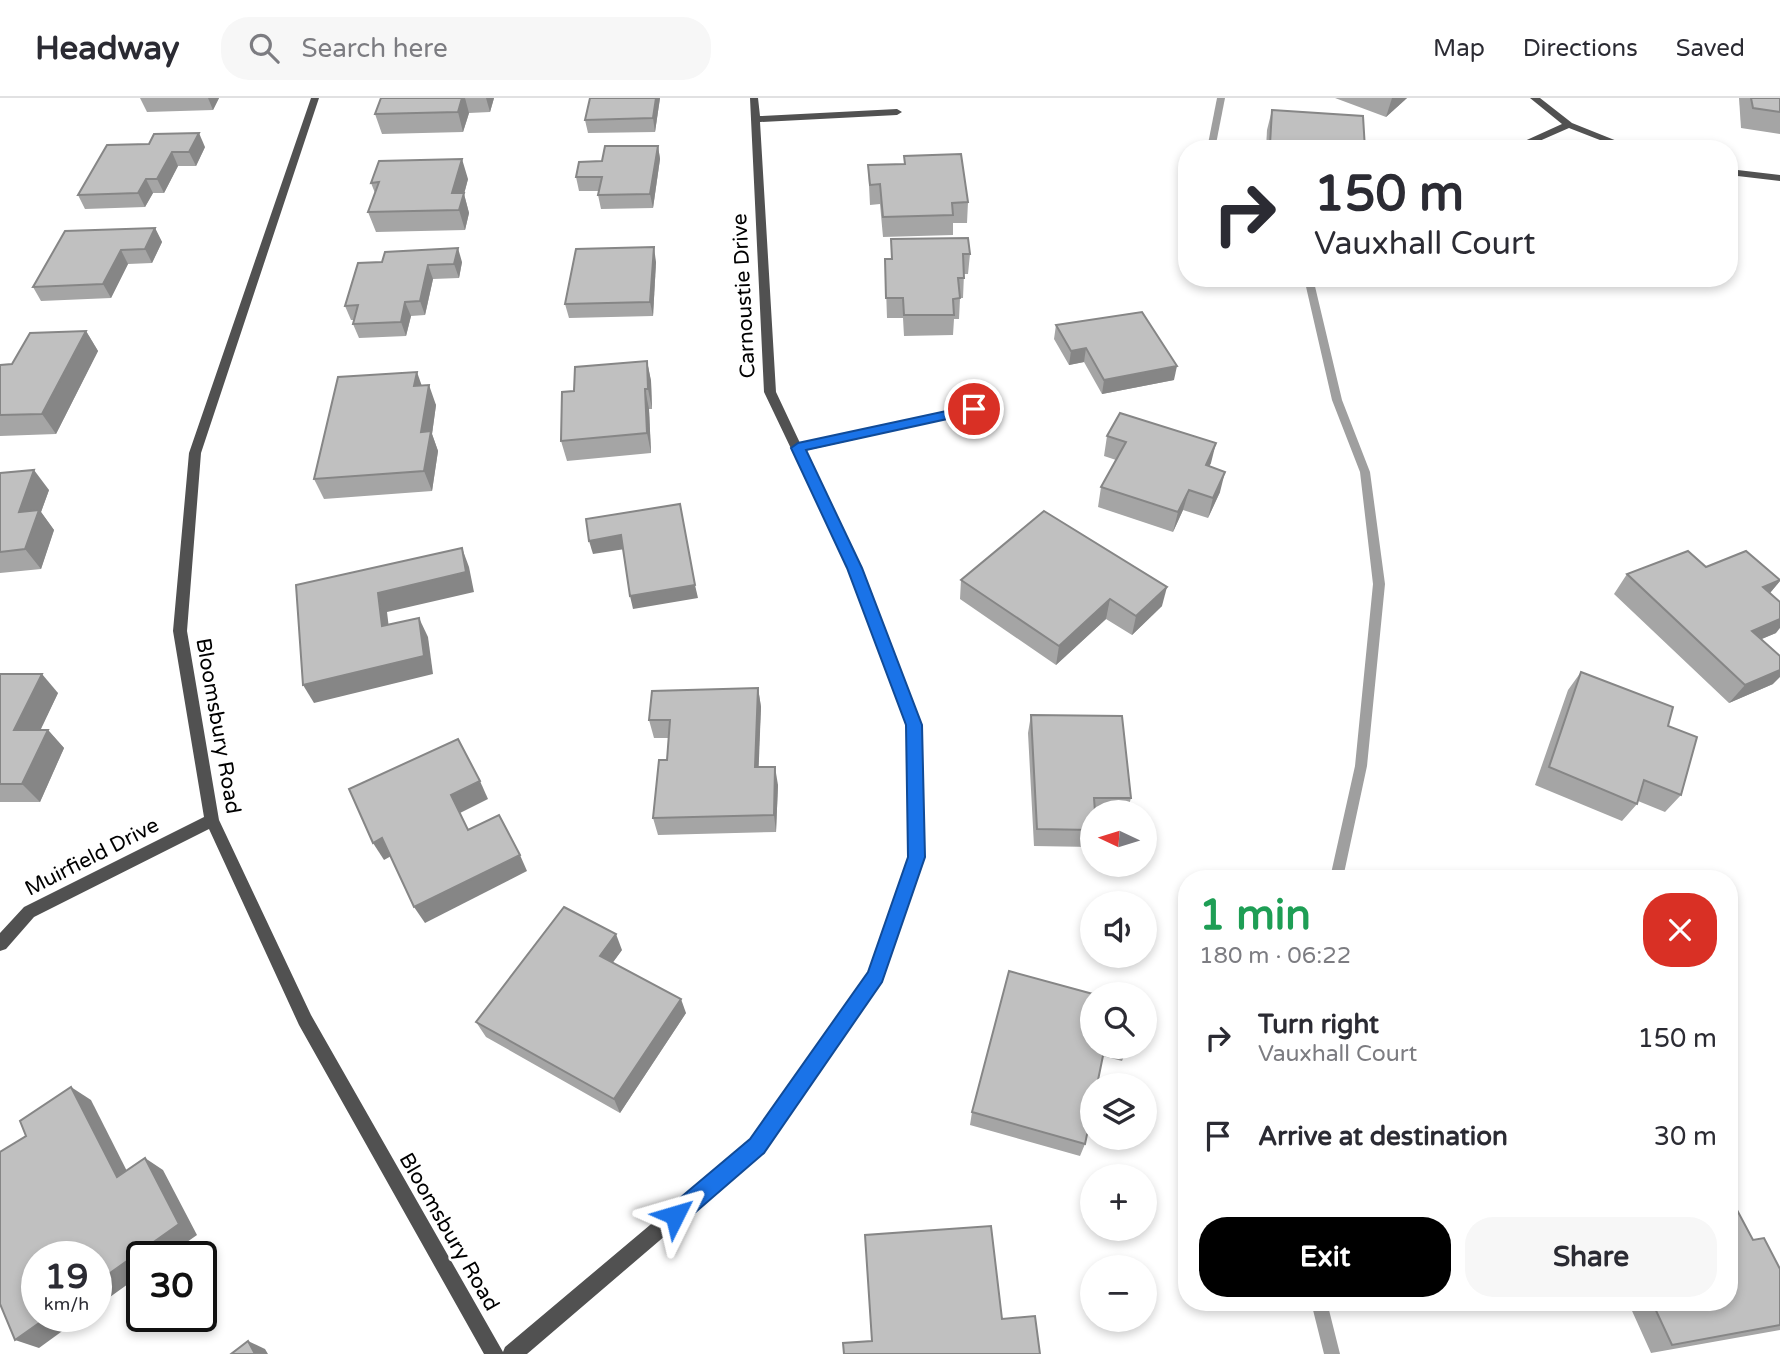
<!DOCTYPE html>
<meta charset="utf-8">
<style>
:root{--surface:#fff;--page:#f7f7f7;--text:#2b2b33;--muted:#7c7c81;--line:#e1e1e2;--accent:#000}
body{margin:0;font-family:"Varela Round",sans-serif;background:var(--page);color:var(--text);height:100vh;display:flex;flex-direction:column;font-size:26px;white-space:nowrap}
*{box-sizing:border-box;margin:0}
p{font-size:23px;color:var(--muted)}
.icon{flex:none;width:38px;height:38px;fill:none;stroke:currentColor;stroke-width:2;stroke-linecap:round;stroke-linejoin:round}
.map{position:relative;flex:1;overflow:hidden}
.panel{position:absolute;left:1178px;top:772px;width:560px;height:441px;display:flex;flex-direction:column;background:var(--surface);border-radius:28px;box-shadow:0 4px 10px #0003}
.panel>*{flex:none}
.top-card{position:absolute;left:1178px;top:42px;width:560px;height:147px;border-radius:28px;box-shadow:0 4px 10px #0003;background:#fff;color:var(--text);overflow:hidden}
.needle{width:46px;rotate:274deg}
.buttons{position:absolute;left:1080px;top:702px;display:grid;gap:14px}
.buttons a{display:grid;place-items:center;width:77px;height:77px;border-radius:50%;background:var(--surface);box-shadow:0 4px 10px #0003;font-size:35px}
.speed{position:absolute;left:21px;top:1143px;display:flex;gap:14px;font-size:35px;font-weight:700;text-align:center}
.speed>*{display:grid;place-content:center;width:91px;height:91px;border-radius:50%;background:var(--surface);box-shadow:0 4px 10px #0003;line-height:1}
.speed small{font-size:18px;font-weight:400}
.speed .limit{border:4px solid #111;border-radius:10px;background:#fff;color:#111}
.pin{position:absolute;display:grid;place-items:center;width:60px;height:60px;color:#fff;margin:-30px;border:4px solid #fff;border-radius:50%;box-shadow:0 2px 7px #0007}
.me{position:absolute;width:77px;margin:-38px;rotate:50deg;stroke-linejoin:round;filter:drop-shadow(0 0 5px #0008)}
.turn{display:flex;align-items:center;gap:24px;height:147px;padding:0 21px;font-size:32px}
.turn .icon{width:91px;height:91px;stroke-width:2.5}
.turn b{display:block;font-size:49px;line-height:60px}
.round{display:grid;place-items:center;flex:none;width:74px;height:74px;border-radius:28px;background:var(--page)}
.head{display:flex;align-items:center;justify-content:space-between;height:119px;padding:0 21px}
h1{font-size:42px;font-weight:700;line-height:52px;color:#1e9e55}
.primary-button{display:flex;gap:14px;margin-top:auto;padding:14px 21px}
.primary-button a{flex:1;height:80px;border-radius:28px;background:var(--accent);color:#fff;font-size:28px;font-weight:700;line-height:80px;text-align:center}
.primary-button a+a{background:var(--page);color:var(--text)}
ul{padding:0;list-style:none}
li{display:flex;align-items:center;gap:21px;height:98px;padding:0 21px}
li div{flex:1}
li b{display:block;font-size:26px}
li em{font-style:normal}
header{display:flex;align-items:center;gap:42px;box-sizing:border-box;height:98px;padding:0 35px;background:var(--surface);border-bottom:2px solid var(--line)}
header strong{font-size:33px}
nav{display:flex;gap:38px;margin-inline-start:auto;font-size:24px}
.search{width:490px;height:63px;background:var(--page);display:flex;align-items:center;gap:18px;box-sizing:border-box;padding:0 24px;border-radius:28px;color:var(--muted);font-size:26px}
.map>svg:first-child{display:block}
</style>
<header>
<strong>Headway</strong>
<div class="search"><svg class="icon" aria-label="search" viewBox="0 0 24 24"><circle cx="10" cy="10" r="6"/><path d="M15 15l6 6"/></svg>Search here</div>
<nav><a>Map</a><a>Directions</a><a>Saved</a></nav>
</header>
<div class="map">
<svg width="1780" height="1256" viewBox="0 0 1780 1256">
<rect width="100%" height="100%" fill="#fff"/>
<g fill="none" stroke-linecap="round" stroke-linejoin="round">
<g fill="#9f9f9f" fill-rule="evenodd">
<path d="M1217 0H1225L1215 51H1207Z"/>
<path d="M1304 180H1313L1342 302 1370 374 1385 486 1367 668 1343 780H1330L1355 668 1373 486 1360 374 1332 302Z"/>
<path d="M1311 1204H1327L1340 1256H1324Z"/>
</g>
<g fill="#515151" fill-rule="evenodd">
<path d="M311 0H319L201 355 187 533 219 722 311 917 503 1254 505 1249 751 1042 869 874 908 759 907 627 848 470 764 294 750 0H758L760 18 897 11 902 14 897 17 760 24 776 294 800 345 974 307 980 311 974 315 804 353 860 470 921 627 924 759 882 883 763 1054 527 1256H484L299 927 209 731 34 819 6 851 0 853V835L24 809 204 719 173 533 189 355Z"/>
<path d="M1530 0H1540L1572 25 1637 51H1623L1569 30 1521 51H1507L1562 26Z"/>
<path d="M1729 71 1780 77V83L1729 77Z"/>
</g>
</g>
<g fill="#a5a5a5">
<path d="M140 0H219L213 12 147 14Z"/>
<path d="M381 0H494L490 14 469 15 463 34 382 36 375 16Z"/>
<path d="M660 0 655 34 588 35 585 22Z"/>
<path d="M1335 0H1407L1386 19Z"/>
<path d="M1739 0H1780V36L1741 30Z"/>
<path d="M1272 12 1365 51H1266L1267 32Z"/>
<path d="M107 47 205 49 196 68H178L164 95H153L145 109 85 111 78 97Z"/>
<path d="M658 48 660 61 653 110 601 111 598 97 599 93H579L576 79 602 63Z"/>
<path d="M904 58 968 104 967 125H953V137L883 139 880 106 870 107 868 67 904 66Z"/>
<path d="M468 81 464 96 469 115 465 132 376 134 368 114 375 95 371 85Z"/>
<path d="M155 130 162 144 152 165 128 166 111 200 41 203 33 189Z"/>
<path d="M891 141 970 156 968 176H964L963 200H960L959 221H954L953 237 904 238 903 220H887L885 161H891Z"/>
<path d="M462 164 459 180 433 181 425 217 411 218 406 238 359 240 353 226 354 222H351L345 208 358 165Z"/>
<path d="M656 164 653 218 569 220 565 206Z"/>
<path d="M1607 180H1706L1704 184 1608 182Z"/>
<path d="M1056 227 1174 282 1102 296 1084 264 1069 267 1054 241Z"/>
<path d="M86 233 98 253 56 336 0 338V267L12 266Z"/>
<path d="M647 263 651 283 652 311H649L651 355 567 363 561 343 574 293Z"/>
<path d="M422 288 436 307 432 336 438 353 432 393 324 401 314 381Z"/>
<path d="M1107 338 1211 365 1209 368 1220 394 1208 420 1183 412 1173 434 1098 409 1101 389 1116 362 1104 358Z"/>
<path d="M0 375 49 392 41 414 54 432 41 471 0 475Z"/>
<path d="M1706 469 1780 483 1770 495 1776 535 1761 541 1773 586 1729 605 1614 496 1627 476Z"/>
<path d="M961 482 1162 508 1132 537 1106 521 1056 567 960 501Z"/>
<path d="M1581 574 1668 628 1681 697 1665 714 1638 703 1637 706 1622 723 1535 687 1568 592Z"/>
<path d="M0 576 58 595 40 632H48L64 650 40 704H0Z"/>
<path d="M758 590 761 609 758 669 778 687 776 734 658 737 653 720 667 662 669 640H654L649 622Z"/>
<path d="M1031 617 1131 700 1127 714H1092V749L1034 748 1028 635Z"/>
<path d="M622 852 612 865 686 915 620 1015 486 939 476 924Z"/>
<path d="M1092 948H1128L1122 963 1103 958 1085 1046 1080 1058 970 1027 972 1014Z"/>
<path d="M1753 1142 1780 1171V1232L1651 1255 1628 1204H1729Z"/>
</g>
<g fill="#868686">
<path d="M208 0H219L213 12Z"/>
<path d="M462 0H465L469 15 463 34 458 14Z"/>
<path d="M486 0H494L490 14Z"/>
<path d="M656 0H660L655 34 653 20Z"/>
<path d="M1392 0H1407L1386 19Z"/>
<path d="M199 35 205 49 196 68 189 54Z"/>
<path d="M658 48 660 61 653 110 650 96Z"/>
<path d="M172 54 178 68 164 95 157 81Z"/>
<path d="M462 61 468 81 464 96 469 115 465 132 459 112 452 95Z"/>
<path d="M146 81 153 95 145 109 138 95Z"/>
<path d="M155 130 162 144 152 165 145 151Z"/>
<path d="M654 149 656 164 653 218 650 204Z"/>
<path d="M458 150 462 164 459 180 454 166Z"/>
<path d="M121 152 128 166 111 200 103 186Z"/>
<path d="M428 167 433 181 425 217 420 203Z"/>
<path d="M405 204 411 218 406 238 401 224Z"/>
<path d="M86 233 98 253 56 336 42 316Z"/>
<path d="M1086 250 1084 264 1069 267 1071 253Z"/>
<path d="M647 263 651 283 652 311 648 291Z"/>
<path d="M1177 268 1174 282 1102 296 1104 282Z"/>
<path d="M417 274 424 294 414 288Z"/>
<path d="M429 287 436 307 432 336 438 353 432 393 424 373 421 334Z"/>
<path d="M645 291 649 311 651 355 647 335Z"/>
<path d="M1216 345 1211 365 1200 387 1206 367Z"/>
<path d="M34 372 49 392 41 414 54 432 41 471 25 451 19 414Z"/>
<path d="M1225 374 1220 394 1208 420 1213 400Z"/>
<path d="M1189 392 1183 412 1173 434 1178 414Z"/>
<path d="M621 437 625 451 593 456 589 443Z"/>
<path d="M462 450 469 469 474 494 387 514 391 547 382 528 378 495Z"/>
<path d="M1780 483 1764 502 1763 489Z"/>
<path d="M695 487 698 500 633 511 630 498Z"/>
<path d="M1167 489 1162 508 1132 537 1136 518Z"/>
<path d="M1110 501 1106 521 1056 567 1059 548Z"/>
<path d="M419 520 428 539 433 576 314 605 303 587Z"/>
<path d="M1780 521V530L1776 535 1736 552 1752 533Z"/>
<path d="M1780 572V579L1773 586 1729 605 1745 587Z"/>
<path d="M42 576 58 595 32 650 14 632Z"/>
<path d="M758 590 761 609 758 687 755 669Z"/>
<path d="M48 632 64 650 40 704 22 686Z"/>
<path d="M775 669 778 687 776 734 774 717Z"/>
<path d="M480 683 488 701 460 715 451 697Z"/>
<path d="M382 740 393 757 384 762 373 745Z"/>
<path d="M520 757 527 773 425 825 414 809Z"/>
<path d="M616 836 622 852 606 874 600 858Z"/>
<path d="M681 901 686 915 620 1015 614 1001Z"/>
<path d="M71 989 91 1002 136 1091 117 1079Z"/>
<path d="M145 1060 163 1072 197 1137 167 1158H142V1176L96 1209V1185Z"/>
<path d="M49 1218H83L39 1250 15 1242Z"/>
<path d="M248 1243 265 1251 268 1256H255Z"/>
</g>
<g fill="#c0c0c0" stroke="#868686" stroke-width="2">
<path d="M381 0H462L458 14 375 16Z"/>
<path d="M590 0H656L653 20 585 22Z"/>
<path d="M1751 0H1780V14L1753 10Z"/>
<path d="M1272 12 1363 18 1365 51H1306V50L1270 46Z"/>
<path d="M199 35 189 54H172L157 81H146L138 95 78 97 107 47 149 46 154 36Z"/>
<path d="M605 48H658L650 96 598 97 602 79H576L579 64 602 63Z"/>
<path d="M961 56 968 104 952 105 953 117 883 119 880 86 870 87 868 67 905 66 904 58Z"/>
<path d="M462 61 452 95H464L459 112 368 114 379 84 371 85 379 63Z"/>
<path d="M155 130 145 151 121 152 103 186 33 189 65 133Z"/>
<path d="M968 140 970 156H963L964 180H958L960 200 953 201 954 217H904L903 200H886L885 161H892L891 141Z"/>
<path d="M654 149 650 204 565 206 576 151Z"/>
<path d="M458 150 454 166 428 167 420 203 405 204 401 224 353 226 358 207 345 208 358 165 382 164 385 154Z"/>
<path d="M1142 214 1177 268 1104 282 1086 250 1071 253 1056 227Z"/>
<path d="M86 233 42 316 0 317V267L12 266 30 235Z"/>
<path d="M647 263 648 291H645L647 335 561 343 562 294 574 293 575 269Z"/>
<path d="M417 274 414 288 429 287 421 334 431 333 424 373 314 381 338 279Z"/>
<path d="M1120 315 1216 345 1206 367 1225 374 1213 400 1189 392 1178 414 1101 389 1126 344 1107 338Z"/>
<path d="M34 372 19 414 39 412 25 451 0 454V375Z"/>
<path d="M680 406 695 487 630 498 621 437 589 443 586 421Z"/>
<path d="M1044 413 1167 489 1136 518 1110 501 1059 548 961 482Z"/>
<path d="M462 450 466 474 378 495 382 528 419 520 424 558 303 587 296 487Z"/>
<path d="M1688 453 1706 469 1746 453 1780 482 1763 489 1780 504V521L1752 533 1780 558V572L1745 587 1627 476Z"/>
<path d="M1581 574 1673 609 1668 628 1697 639 1681 697 1644 682 1637 706 1549 669Z"/>
<path d="M0 576H42L14 632H48L22 686H0Z"/>
<path d="M758 590 755 669H775L774 717 653 720 659 662H667L670 622H649L652 593Z"/>
<path d="M1031 617 1122 618 1131 700H1094L1095 714H1092V732L1037 731Z"/>
<path d="M458 641 480 683 451 697 468 732 499 717 520 757 414 809 382 740 373 745 349 691Z"/>
<path d="M564 809 616 836 600 858 681 901 614 1001 476 924Z"/>
<path d="M1009 873 1093 896H1092V948H1105L1097 987H1092V1013L1085 1046 972 1014Z"/>
<path d="M71 989 117 1079 145 1060 179 1126 96 1185V1158H37V1218H49L15 1242 0 1206V1054L26 1038 20 1023Z"/>
<path d="M1729 1097 1753 1142 1764 1140 1780 1171V1227L1672 1247 1652 1204H1729Z"/>
<path d="M991 1128 1002 1221 1035 1218 1040 1256H844L843 1245 872 1243 865 1137Z"/>
<path d="M248 1243 255 1256H231Z"/>
</g>
<path fill="#1a73e8" stroke="#114b97" stroke-width="2" d="M974 307 981 311 979 314 806 352 862 470 922 627 925 759 882 884 764 1055 683 1125 675 1128 668 1125 665 1117 668 1110 750 1041 868 874 908 759 906 627 847 470 791 350 798 345Z"/>
<g text-anchor="middle" dominant-baseline="central" stroke-width="5" stroke-linejoin="round" paint-order="stroke">
<g font-size="21" fill="#000" stroke="#fff">
<text transform="translate(744 198) rotate(-93)">Carnoustie Drive</text>
<text transform="translate(218 628) rotate(80)">Bloomsbury Road</text>
<text transform="translate(92 759) rotate(-27)">Muirfield Drive</text>
<text transform="translate(449 1134) rotate(60)">Bloomsbury Road</text>
</g>
</g>
</svg>
<div class="buttons">
<a><svg class="needle" viewBox="-14 -14 28 28"><path d="M0-13l5 13h-10z" fill="#e53935"/><path d="M0 13l5-13h-10z" fill="#7c7c81"/></svg></a>
<a><svg class="icon" aria-label="sound" viewBox="0 0 24 24"><path d="M4 9h4l5-4v14l-5-4H4zM17 9q2 3 0 6"/></svg></a>
<a><svg class="icon" aria-label="search" viewBox="0 0 24 24"><circle cx="10" cy="10" r="6"/><path d="M15 15l6 6"/></svg></a>
<a><svg class="icon" aria-label="layers" viewBox="0 0 24 24"><path d="M12 4l9 5-9 5-9-5zM3 14l9 5 9-5"/></svg></a>
<a>+</a>
<a>−</a>
</div>
<div class="speed"><div>19<small>km/h</small></div><div class="limit">30</div></div>
<div class="pin" style="left:974px;top:311px;background:#d93025"><svg class="icon" aria-label="arrive" viewBox="0 0 24 24"><path d="M6 21V4h12l-3 4 3 4H6"/></svg></div>
<svg class="me" style="left:675px;top:1117px" viewBox="-20 -20 40 40"><path d="M0-17L14 15 0 8-14 15z" fill="#1a73e8" stroke="#fff" stroke-width="4"/></svg>
<div class="top-card">
<div class="turn"><svg class="icon" aria-label="right" viewBox="0 0 24 24"><path d="M7 20v-9h11M14 6l5 5-5 5"/></svg><div><b>150 m</b>Vauxhall Court</div></div>
</div>
<section class="panel">
<div class="head"><div><h1>1 min</h1><p>180 m · 06:22</p></div><a class="round" style="background:#d93025;color:#fff"><svg class="icon" aria-label="close" viewBox="0 0 24 24"><path d="M6 6l12 12M18 6L6 18"/></svg></a></div>
<ul>
<li><svg class="icon" aria-label="right" viewBox="0 0 24 24"><path d="M7 20v-9h11M14 6l5 5-5 5"/></svg><div><b>Turn right</b><p>Vauxhall Court</p></div><em>150 m</em></li>
<li><svg class="icon" aria-label="arrive" viewBox="0 0 24 24"><path d="M6 21V4h12l-3 4 3 4H6"/></svg><div><b>Arrive at destination</b></div><em>30 m</em></li>
</ul>
<div class="primary-button"><a>Exit</a><a>Share</a></div>
</section>
</div>
